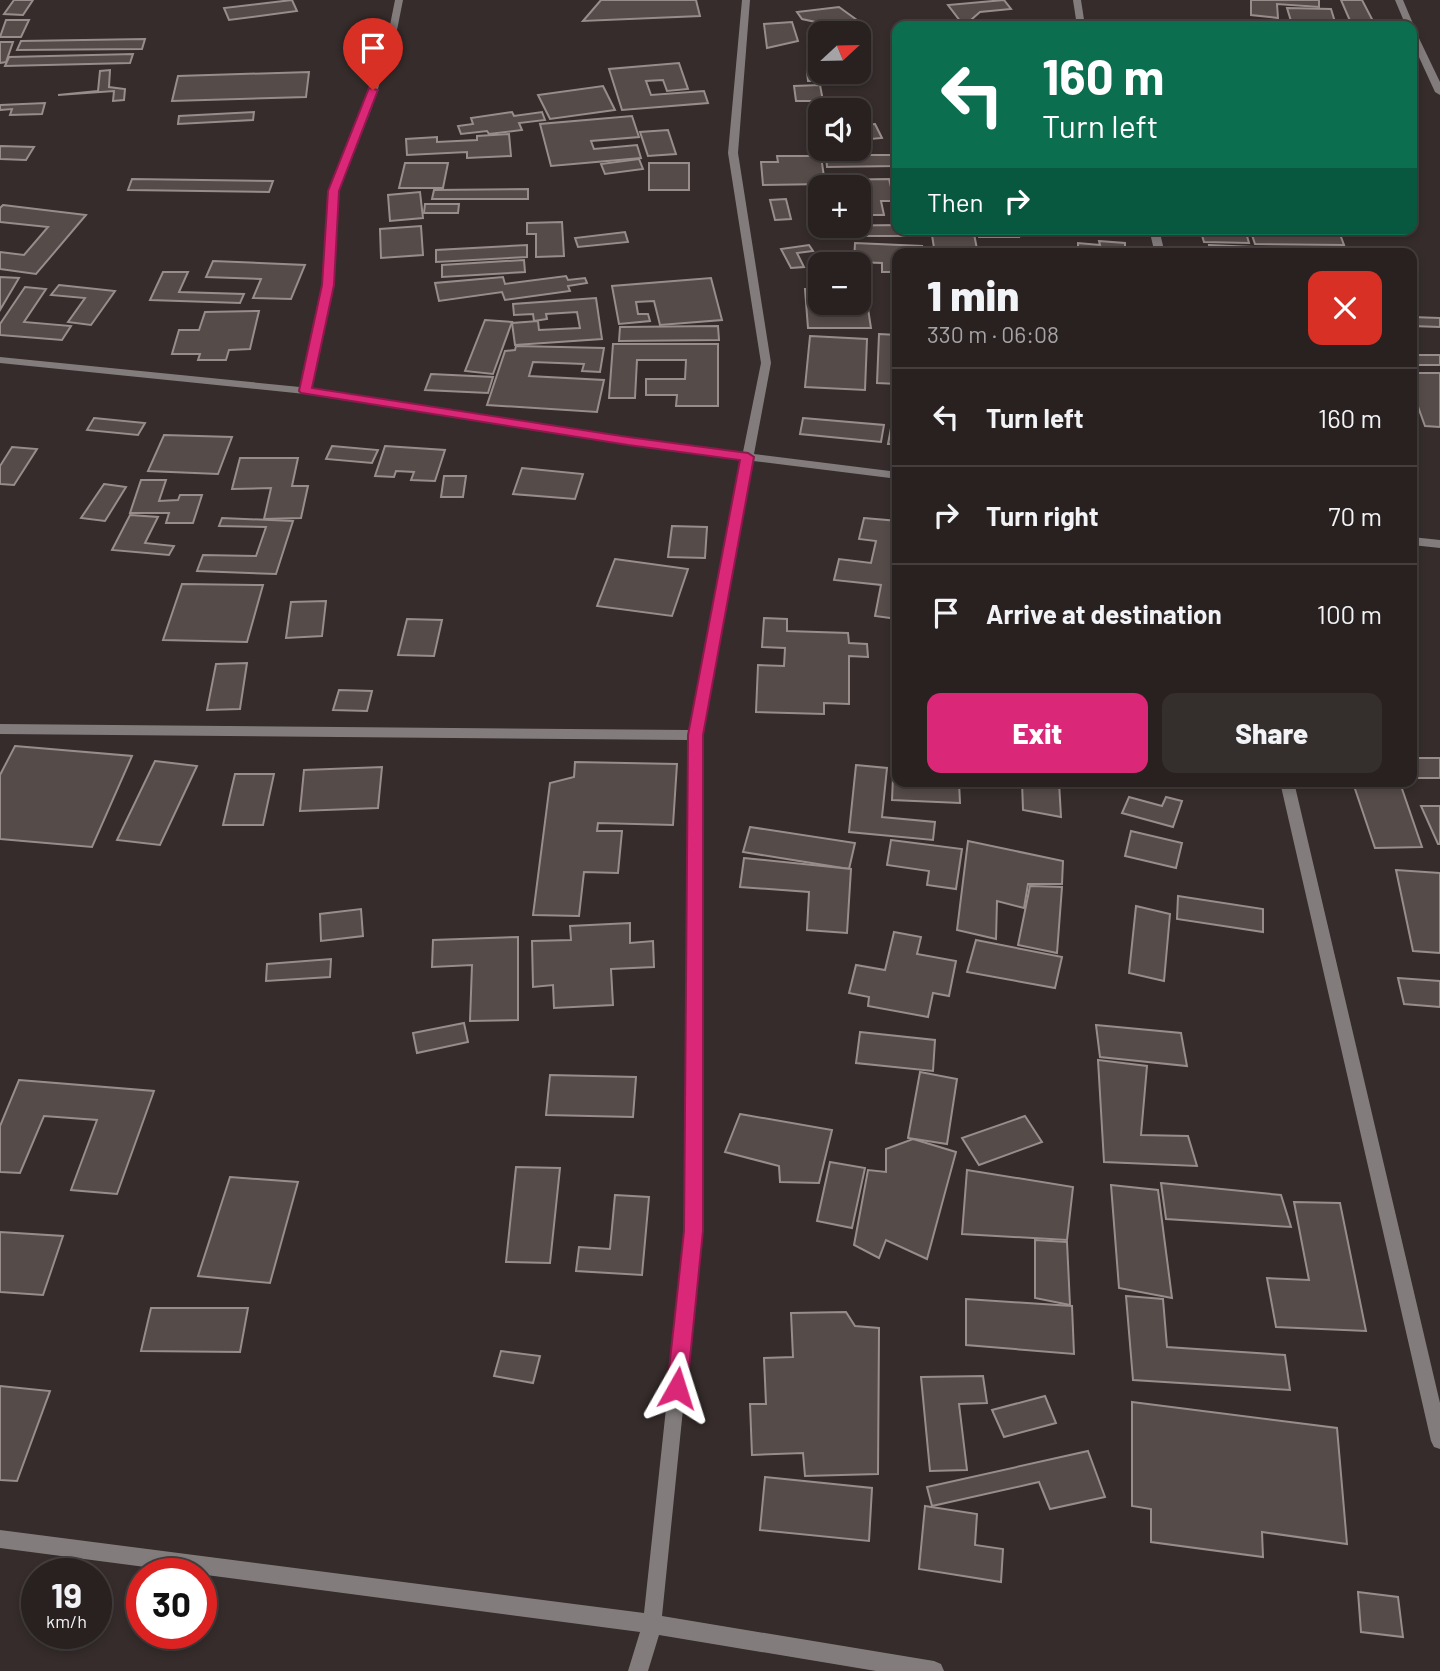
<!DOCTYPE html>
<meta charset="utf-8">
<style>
:root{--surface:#282120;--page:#342e2d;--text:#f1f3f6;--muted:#a5a3a5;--line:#443e3e;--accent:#db2777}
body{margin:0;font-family:Barlow,sans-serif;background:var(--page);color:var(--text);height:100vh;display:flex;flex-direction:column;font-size:26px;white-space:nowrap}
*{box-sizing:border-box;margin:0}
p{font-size:23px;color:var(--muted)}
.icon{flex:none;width:38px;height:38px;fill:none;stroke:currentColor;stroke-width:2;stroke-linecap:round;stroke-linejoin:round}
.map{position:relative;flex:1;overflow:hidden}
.sheet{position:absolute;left:892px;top:248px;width:525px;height:539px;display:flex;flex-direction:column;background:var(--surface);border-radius:14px;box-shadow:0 4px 10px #0003,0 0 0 2px var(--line)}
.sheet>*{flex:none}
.top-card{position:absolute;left:892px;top:21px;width:525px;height:214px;border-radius:14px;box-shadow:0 4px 10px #0003,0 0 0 2px var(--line);background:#0b6e4f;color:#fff;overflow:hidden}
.needle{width:46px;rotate:68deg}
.buttons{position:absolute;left:808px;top:21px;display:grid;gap:14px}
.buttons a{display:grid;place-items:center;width:63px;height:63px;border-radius:14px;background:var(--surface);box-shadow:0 4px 10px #0003,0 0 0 2px var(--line);font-size:35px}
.speed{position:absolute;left:21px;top:1558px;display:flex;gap:14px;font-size:35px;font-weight:700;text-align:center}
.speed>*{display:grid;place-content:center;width:91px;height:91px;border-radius:50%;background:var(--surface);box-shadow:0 4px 10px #0003,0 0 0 2px var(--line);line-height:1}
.speed small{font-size:18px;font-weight:400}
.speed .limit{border:10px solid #d22;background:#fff;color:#111}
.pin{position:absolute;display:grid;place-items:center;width:60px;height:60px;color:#fff;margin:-72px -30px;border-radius:50% 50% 50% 0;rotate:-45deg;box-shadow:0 0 7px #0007}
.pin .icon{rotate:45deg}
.me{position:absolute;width:77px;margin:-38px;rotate:6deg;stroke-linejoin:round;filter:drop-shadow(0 0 5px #0008)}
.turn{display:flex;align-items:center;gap:24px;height:147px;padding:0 35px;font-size:32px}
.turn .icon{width:91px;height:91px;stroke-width:2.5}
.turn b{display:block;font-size:49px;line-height:60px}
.then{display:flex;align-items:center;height:66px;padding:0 35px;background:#0003;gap:14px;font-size:26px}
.round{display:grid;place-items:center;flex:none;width:74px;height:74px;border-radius:14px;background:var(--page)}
.overview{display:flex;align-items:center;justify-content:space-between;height:119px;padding:0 35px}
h1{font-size:42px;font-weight:800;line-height:52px}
.button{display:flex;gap:14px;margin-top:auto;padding:14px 35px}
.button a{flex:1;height:80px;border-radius:14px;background:var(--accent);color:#fff;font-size:28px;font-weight:800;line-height:80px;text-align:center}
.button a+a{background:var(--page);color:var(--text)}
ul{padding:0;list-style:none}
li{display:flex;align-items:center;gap:21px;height:98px;padding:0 35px;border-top:2px solid var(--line)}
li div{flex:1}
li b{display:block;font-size:26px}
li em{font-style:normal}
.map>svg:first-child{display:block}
</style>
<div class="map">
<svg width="1440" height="1671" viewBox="0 0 1440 1671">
<rect width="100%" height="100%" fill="#352c2b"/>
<g fill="#554b49" stroke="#988d8b" stroke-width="2">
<path d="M14 0H33L23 15 4 14Z"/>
<path d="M292 0 297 11 229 20 224 8Z"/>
<path d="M601 0H696L700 16 583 21Z"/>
<path d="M1004 0 1011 9 980 12 964 26 948 5Z"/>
<path d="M1251 0H1319V7L1277 4 1278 18 1251 15Z"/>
<path d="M1341 0H1362L1374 23H1351Z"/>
<path d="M839 7 857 20 834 26 802 19 797 12Z"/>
<path d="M1287 8 1331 9 1335 22 1291 21Z"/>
<path d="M6 20H29L21 37H0Z"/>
<path d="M792 22 798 41 767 48 764 24Z"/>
<path d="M145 39 142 49 17 50 21 41Z"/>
<path d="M0 42H13L6 62 0 63Z"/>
<path d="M133 54 130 63 5 66 9 57Z"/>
<path d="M679 63 688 89 667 91 663 80 646 81 651 95 704 91 708 103 622 110 609 69Z"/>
<path d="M110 70 109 87 125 89 124 100 113 101 114 91 58 95 98 91 100 71Z"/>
<path d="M807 71 852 72 853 81H808Z"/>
<path d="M309 72 306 97 172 101 178 76Z"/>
<path d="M820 85 823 101H796L794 86Z"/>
<path d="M603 86 615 110 550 119 538 95Z"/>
<path d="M45 103 42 114 10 115 12 109 0 110V105Z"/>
<path d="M254 112 253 120 178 124 179 116Z"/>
<path d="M512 112 514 116 542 112 545 120 519 123 522 130 489 134 487 131 461 134 458 126 473 124 471 118Z"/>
<path d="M632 116 639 137 591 141 594 149 637 145 641 158 551 166 540 124Z"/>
<path d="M875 124 882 138 859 140V125Z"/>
<path d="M668 130 676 154 648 156 640 132Z"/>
<path d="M509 134 511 156 467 158V152L407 155 406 139 437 137V142L477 140V136Z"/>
<path d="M0 146 34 147 26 160 0 159Z"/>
<path d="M826 155H898V166L827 167Z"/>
<path d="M777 156H821L825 184 763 185 761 162H778Z"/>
<path d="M639 159 643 169 605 174 601 164Z"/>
<path d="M405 163H448L443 188H399Z"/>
<rect x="649" y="163" width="40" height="27"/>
<path d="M132 179 273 181 269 192 128 190Z"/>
<path d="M889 179 892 191H898V201H881L884 215H859V187H831L829 180Z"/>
<path d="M528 189V199H432L434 190Z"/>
<path d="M420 192 423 218 390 221 388 195Z"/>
<path d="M786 199 791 219 775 220 770 200Z"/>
<path d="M425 204H459L458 213H424Z"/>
<path d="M3 205 86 215 36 274 0 269V252L24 255 48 227 0 222V208Z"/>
<path d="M819 211 821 226 898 225V229H924L925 236H822Z"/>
<path d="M562 222 564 256 536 257V234H527V223Z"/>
<path d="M421 226 423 255 381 258 380 229Z"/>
<path d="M931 229H973L978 254H935Z"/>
<path d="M978 229H1017L1019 237H979Z"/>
<path d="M1070 229H1132L1133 236 1070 233Z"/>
<path d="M1200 229H1245L1249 243 1204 242Z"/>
<path d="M1311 229H1338L1344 245 1255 244 1251 232H1312Z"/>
<path d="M625 232 628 242 578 247 575 238Z"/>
<path d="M1099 241 1125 243V254H1010L1011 247 1078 253V243L1100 245Z"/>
<path d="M855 243 922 246 921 254H898V272H882V263L854 262Z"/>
<path d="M527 245V257L436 262V250Z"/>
<path d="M809 245 813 251 797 253 804 267 791 268 781 249Z"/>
<path d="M1209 245 1349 251 1350 254H1210Z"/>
<path d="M524 260 525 272 442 277V265Z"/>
<path d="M213 261 305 265 291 299 253 298 261 279 206 277Z"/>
<path d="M163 272H188L179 292 244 294 240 303 150 300Z"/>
<path d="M566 276 568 280 585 278 587 283 568 286 570 291 505 300 502 292 439 301 435 283 503 277 505 284Z"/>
<path d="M0 277 19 278 0 310Z"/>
<path d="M711 278 722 320 660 325 654 301 636 302 638 314H648L650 321 619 324 612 286Z"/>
<path d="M59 285 115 291 91 325 68 322 85 298 51 295Z"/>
<path d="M25 287 46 289 24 322 71 326 62 340 0 335V324Z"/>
<path d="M805 289H821V303H859V289H865L871 328H808Z"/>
<path d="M596 298 602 339 515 345 512 323 538 321 539 330 580 328 577 312 546 314 547 319 534 321 533 314 514 315 513 304Z"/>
<path d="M259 311 250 349 229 350 226 360H198L200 354H172L179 330H199L205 312Z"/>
<path d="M1412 317 1440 318V327L1412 326Z"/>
<path d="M485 320 512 322 493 374 465 371Z"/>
<path d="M718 326 719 340 619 341 620 327Z"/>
<path d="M879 334 898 335V384L877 383Z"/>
<path d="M810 336 867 339 865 390 805 387Z"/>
<path d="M613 344H718V406H676L677 395H646V379H685L686 360H637L635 398H609Z"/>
<path d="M516 346 604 348 600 372 582 371 584 364 533 362 529 376 604 380 597 412 487 405 505 351 515 350Z"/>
<rect x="1412" y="355" width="28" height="10"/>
<path d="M1412 373H1440V427L1425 426 1412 390Z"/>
<path d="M431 374 493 377 488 393 425 390Z"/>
<path d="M94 418 145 423 138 435 87 430Z"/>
<path d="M803 418 884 425 881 442 800 434Z"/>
<path d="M891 428H898V444H888Z"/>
<path d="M164 435 232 437 218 474 148 471Z"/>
<path d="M332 446 378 450 372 463 326 459Z"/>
<path d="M385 446 445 450 435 481 411 480 414 472 396 471 394 477 375 476Z"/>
<path d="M12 447 37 449 14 485 0 484V466Z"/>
<path d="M240 458H298L292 486H308L301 518 264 519 271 488 232 489Z"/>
<path d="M522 468 583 474 575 499 513 494Z"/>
<path d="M444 476H466L463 497H441Z"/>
<path d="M141 480H166L159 501 178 500 180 495H202L193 523H166L169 513H130Z"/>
<path d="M104 484 126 487 105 521 81 518Z"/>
<path d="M130 515 158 517 145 543 174 546 169 555 112 550Z"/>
<path d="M222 518 293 521 276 574 197 571 203 555 256 556 266 527 219 526Z"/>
<path d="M864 518 898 521V619L875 616 881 585 834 580 839 559 871 563 876 541 859 539Z"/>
<path d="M672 526 707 527 705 558 668 557Z"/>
<path d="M615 559 688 569 672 616 597 606Z"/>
<path d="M182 584 263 585 247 642 163 640Z"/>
<path d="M326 601 322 636 286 638 291 602Z"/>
<path d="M764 618 787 619V631L848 633 849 643 867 644 868 657 849 656V704L824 703V714L756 712 758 665 784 666 785 648 762 647Z"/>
<path d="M407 619 442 620 434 656 398 655Z"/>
<path d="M247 663 240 709 207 710 216 664Z"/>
<path d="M339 690 372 691 367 711 333 710Z"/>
<path d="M15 746 132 756 92 847 0 839V775Z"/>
<rect x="1412" y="758" width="28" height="20"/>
<path d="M155 761 197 766 160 845 117 840Z"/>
<path d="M575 762 677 764 673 825 598 823 597 831H622L618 873 584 872 579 916 533 915 550 783 574 777Z"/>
<path d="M856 765 887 768 882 817 935 822 933 840 849 832Z"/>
<path d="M382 767 378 808 300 811 304 770Z"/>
<path d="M235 774H274L263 825H223Z"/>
<path d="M893 777H898V782H959L960 803 892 800Z"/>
<path d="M1022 782H1059L1061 817 1023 810Z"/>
<path d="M1353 783H1400L1422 847 1375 848Z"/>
<path d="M1129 797 1162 806 1166 797 1182 801 1173 827 1122 813Z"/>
<path d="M1421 806H1440V844H1438Z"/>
<path d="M750 827 855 843 849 869 743 852Z"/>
<path d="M1131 831 1182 843 1176 868 1125 856Z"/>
<path d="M891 840 962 849 956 889 927 885 929 871 887 865Z"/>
<path d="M968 841 1063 861 1062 884H1028L1024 908 997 901 996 939 957 930Z"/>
<path d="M744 858 851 869 847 933 807 930 809 892 740 887Z"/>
<path d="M1396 870 1440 873V953L1413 951Z"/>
<path d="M1030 886 1062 887 1057 953 1018 945Z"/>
<path d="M1178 896 1263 909V932L1177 919Z"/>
<path d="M1136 906 1170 914 1164 981 1129 973Z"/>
<path d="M361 909 363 936 321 941 320 914Z"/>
<path d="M630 923V943L653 941 654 967 611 969 613 1005 554 1008 553 985 533 987 532 941 571 940 570 926Z"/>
<path d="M894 932 921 937 917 954 956 961 949 996 933 993 928 1017 868 1006 869 997 849 993 856 965 885 970Z"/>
<path d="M518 937V1020L470 1021 472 965 432 967 433 940Z"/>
<path d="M976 940 1062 957 1055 988 967 972Z"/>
<path d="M331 959 330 977 266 981 267 964Z"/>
<path d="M1398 978 1440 981V1007L1404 1004Z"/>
<path d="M464 1023 468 1042 417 1053 413 1033Z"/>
<path d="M1096 1025 1181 1033 1187 1066 1100 1057Z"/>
<path d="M860 1032 935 1040 933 1071 856 1063Z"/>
<path d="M1098 1060 1147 1066 1141 1135 1188 1136 1197 1166 1104 1162Z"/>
<path d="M920 1072 957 1079 947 1144 908 1138Z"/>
<path d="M550 1075 636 1077 633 1117 546 1115Z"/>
<path d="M19 1080 154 1091 117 1194 71 1190 97 1120 44 1116 20 1173 0 1172V1126Z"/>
<path d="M740 1114 832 1130 819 1183 780 1182 779 1166 725 1152Z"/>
<path d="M1025 1116 1042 1142 979 1165 962 1138Z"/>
<path d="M913 1139 956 1152 927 1259 886 1240 879 1258 854 1245 868 1170 886 1172V1149Z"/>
<path d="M830 1162 865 1168 852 1228 817 1221Z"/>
<path d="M516 1167 560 1168 550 1263 506 1262Z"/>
<path d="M967 1170 1073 1187 1067 1240 962 1234Z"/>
<path d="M230 1177 298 1182 270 1283 198 1276Z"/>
<path d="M1161 1183 1281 1195 1291 1227 1166 1219Z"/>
<path d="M1111 1185 1158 1190 1172 1298 1119 1288Z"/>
<path d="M615 1195 649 1197 642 1275 576 1271 579 1247 610 1249Z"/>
<path d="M1294 1202 1340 1203 1366 1331 1276 1327 1267 1278 1309 1280Z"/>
<path d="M0 1232 63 1236 43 1295 0 1292Z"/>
<path d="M1035 1240 1067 1242 1070 1305 1035 1298Z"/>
<path d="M1126 1296 1163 1299 1167 1347 1285 1355 1290 1390 1133 1380Z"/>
<path d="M966 1299 1072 1306 1074 1354 966 1345Z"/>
<path d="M151 1308H248L240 1352 141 1351Z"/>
<path d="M846 1312 855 1326 879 1328 878 1474 805 1476 803 1453 752 1455 750 1404H766L764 1358 793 1357 791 1313Z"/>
<path d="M501 1351 540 1356 533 1383 494 1376Z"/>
<path d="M983 1376 987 1403 959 1404 967 1470 930 1471 921 1377Z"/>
<path d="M0 1386 50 1391 17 1481 0 1480Z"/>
<path d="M1045 1396 1056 1423 1004 1437 992 1410Z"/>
<path d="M1132 1402 1337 1428 1347 1544 1262 1532 1263 1557 1151 1542V1509L1132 1506Z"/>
<path d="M1088 1451 1105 1497 1050 1509 1039 1482 932 1506 927 1487Z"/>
<path d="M765 1477 872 1488 869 1541 760 1530Z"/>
<path d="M925 1506 977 1514 975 1545 1003 1549 1001 1582 919 1569Z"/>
<path d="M1358 1592 1398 1597 1403 1637 1361 1632Z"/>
</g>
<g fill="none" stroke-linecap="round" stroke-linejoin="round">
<g fill="#827d7c" fill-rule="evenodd">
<path d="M395 0H403L397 30 371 110 339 191 333 285 311 389 628 438 743 452 761 363 728 153 742 0H750L738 153 771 363 754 454 898 472V479L753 461 702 735 701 1232 662 1616 934 1661 941 1664 944 1671H876L659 1635 648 1671H628L640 1632 0 1548V1530L644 1613 685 1232 688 740 0 734V724L689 730 742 459 628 444 305 394 0 363V357L300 387 323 285 329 191 361 110 389 30Z"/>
<path d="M1073 0H1081L1085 26H1077Z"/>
<path d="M1395 0H1403L1414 26 1413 28 1406 26Z"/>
<path d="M1412 29 1416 32 1440 82V95L1435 92 1412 42Z"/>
<path d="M1149 229H1159L1165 254H1155Z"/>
<path d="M1412 537 1440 540V548L1412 545Z"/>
<path d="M1280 782H1294L1440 1403V1449L1434 1447 1431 1441Z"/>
</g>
</g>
<path fill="#db2777" stroke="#8e194d" stroke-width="2" d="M369 88 378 90 339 191 334 285 312 388 628 437 748 453 754 457 703 735V1231L687 1388 684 1395 677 1398 670 1395 667 1388 684 1231 688 735 740 460 628 445 301 393 299 391 322 285 328 191Z"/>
</svg>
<div class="buttons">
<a><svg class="needle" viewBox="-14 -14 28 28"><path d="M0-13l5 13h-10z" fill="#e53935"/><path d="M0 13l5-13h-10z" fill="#a5a3a5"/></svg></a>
<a><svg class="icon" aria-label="sound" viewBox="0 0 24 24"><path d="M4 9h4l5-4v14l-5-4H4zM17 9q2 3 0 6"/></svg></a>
<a>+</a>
<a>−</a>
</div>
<div class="speed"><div>19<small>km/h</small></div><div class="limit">30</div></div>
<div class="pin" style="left:373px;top:90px;background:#d93025"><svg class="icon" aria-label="arrive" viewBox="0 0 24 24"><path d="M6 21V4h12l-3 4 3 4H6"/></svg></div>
<svg class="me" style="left:677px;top:1388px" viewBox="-20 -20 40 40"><path d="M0-17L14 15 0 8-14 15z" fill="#db2777" stroke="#fff" stroke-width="4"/></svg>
<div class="top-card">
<div class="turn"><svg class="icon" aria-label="left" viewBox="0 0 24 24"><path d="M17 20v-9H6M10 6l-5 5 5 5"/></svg><div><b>160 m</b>Turn left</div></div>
<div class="then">Then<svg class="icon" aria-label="right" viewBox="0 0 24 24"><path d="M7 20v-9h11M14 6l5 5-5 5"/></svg></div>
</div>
<section class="sheet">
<div class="overview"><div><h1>1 min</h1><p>330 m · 06:08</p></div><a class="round" style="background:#d93025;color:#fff"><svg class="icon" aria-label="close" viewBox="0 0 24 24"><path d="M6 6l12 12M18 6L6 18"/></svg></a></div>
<ul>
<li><svg class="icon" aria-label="left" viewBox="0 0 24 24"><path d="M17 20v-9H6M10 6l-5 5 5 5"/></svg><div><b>Turn left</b></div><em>160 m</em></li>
<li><svg class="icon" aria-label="right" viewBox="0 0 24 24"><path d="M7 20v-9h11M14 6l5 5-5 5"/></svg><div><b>Turn right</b></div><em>70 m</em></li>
<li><svg class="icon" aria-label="arrive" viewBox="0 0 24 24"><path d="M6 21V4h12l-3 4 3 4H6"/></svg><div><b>Arrive at destination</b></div><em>100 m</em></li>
</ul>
<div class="button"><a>Exit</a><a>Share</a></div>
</section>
</div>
